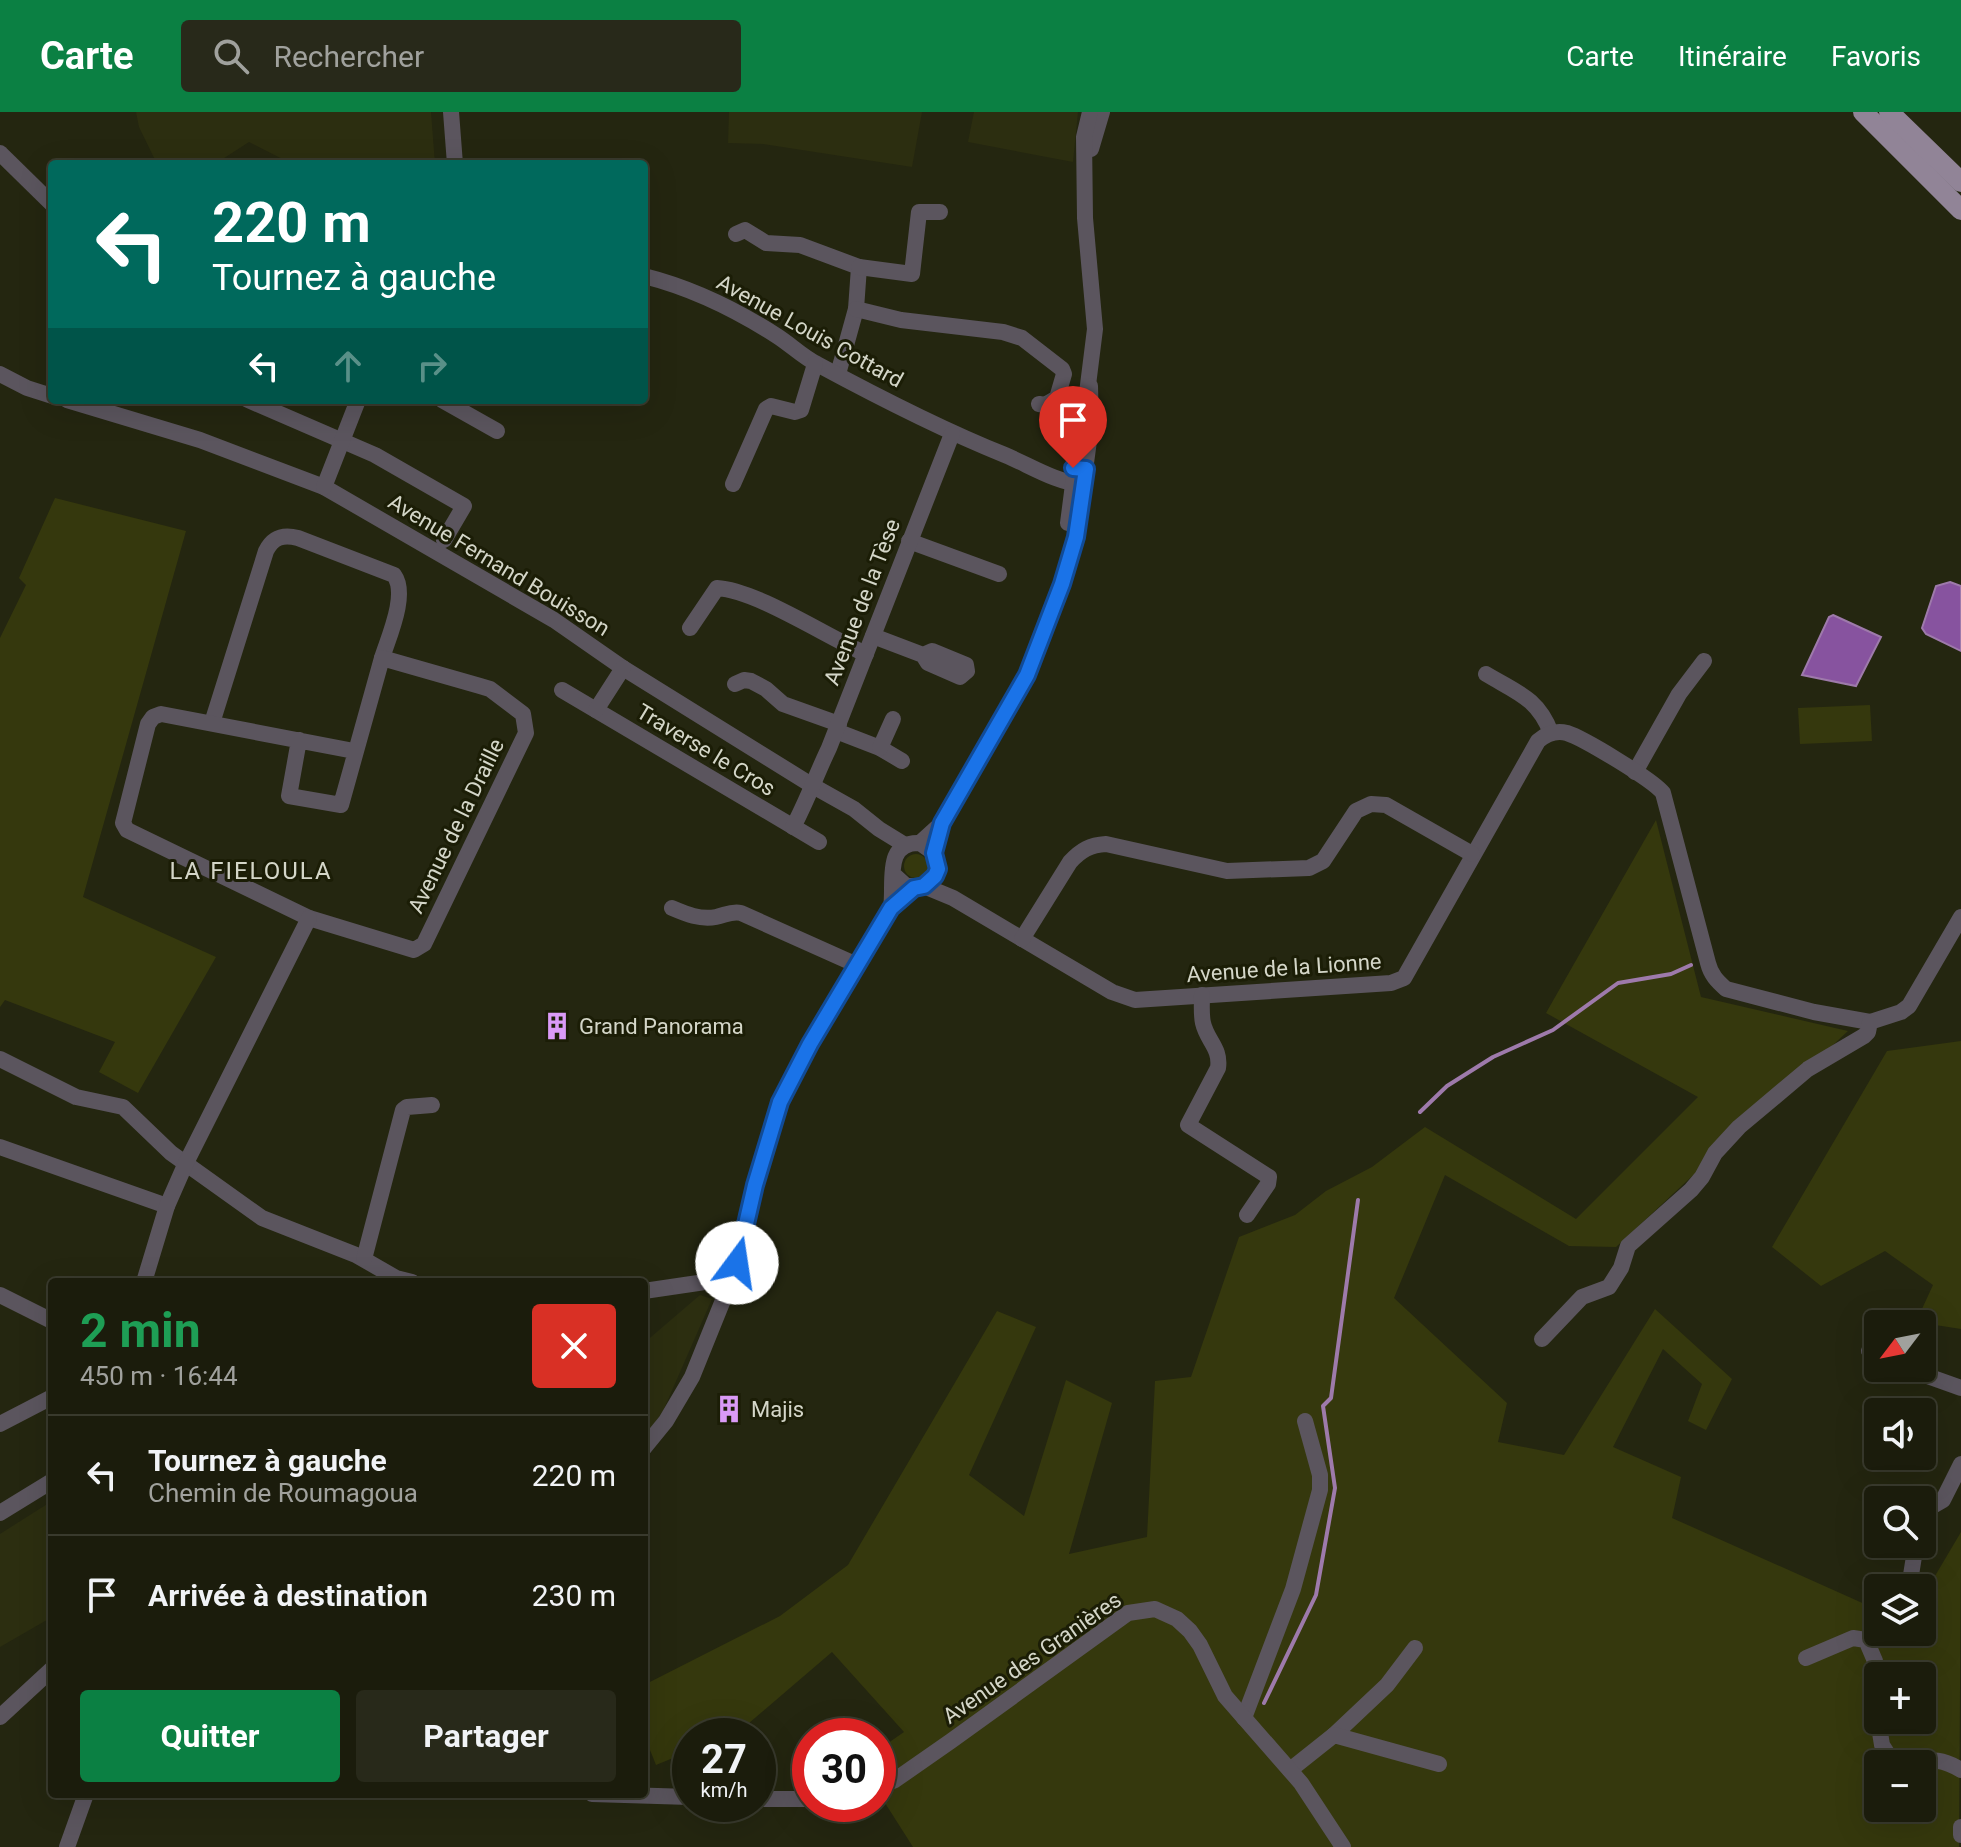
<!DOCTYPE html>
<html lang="fr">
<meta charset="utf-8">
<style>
:root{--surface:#1b1c0c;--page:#28291a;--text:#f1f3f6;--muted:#a0a19d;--line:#393a2d;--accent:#0b8043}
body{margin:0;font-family:Roboto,sans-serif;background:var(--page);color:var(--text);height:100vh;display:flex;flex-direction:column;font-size:30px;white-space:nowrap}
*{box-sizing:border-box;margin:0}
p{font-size:26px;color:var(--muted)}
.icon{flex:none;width:44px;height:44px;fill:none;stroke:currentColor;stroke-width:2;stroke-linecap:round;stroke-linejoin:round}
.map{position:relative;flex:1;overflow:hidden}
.sheet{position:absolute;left:48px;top:1166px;width:600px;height:520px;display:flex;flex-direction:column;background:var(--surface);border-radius:8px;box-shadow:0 8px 32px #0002,0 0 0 2px var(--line)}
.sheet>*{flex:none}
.guide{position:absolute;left:48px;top:48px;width:600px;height:244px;border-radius:8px;box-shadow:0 8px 32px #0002,0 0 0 2px var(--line);background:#00695c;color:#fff;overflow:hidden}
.needle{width:52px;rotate:238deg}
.buttons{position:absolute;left:1864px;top:1198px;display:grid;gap:16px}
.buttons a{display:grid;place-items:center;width:72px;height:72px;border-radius:8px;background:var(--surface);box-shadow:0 8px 32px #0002,0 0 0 2px var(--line);font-size:40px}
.speed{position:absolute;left:672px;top:1606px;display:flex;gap:16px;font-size:40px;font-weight:700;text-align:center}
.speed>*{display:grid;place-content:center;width:104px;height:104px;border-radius:50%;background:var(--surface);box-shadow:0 8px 32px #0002,0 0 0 2px var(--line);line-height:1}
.speed small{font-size:20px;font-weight:400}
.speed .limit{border:12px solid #d22;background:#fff;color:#111}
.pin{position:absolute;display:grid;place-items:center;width:68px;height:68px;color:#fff;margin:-82px -34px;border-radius:50% 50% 50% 0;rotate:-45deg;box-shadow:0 0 8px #0007}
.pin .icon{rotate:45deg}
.me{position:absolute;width:88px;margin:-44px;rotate:14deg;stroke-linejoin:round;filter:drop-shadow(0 0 6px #0008)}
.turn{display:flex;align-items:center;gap:28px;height:168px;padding:0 32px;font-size:36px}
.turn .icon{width:104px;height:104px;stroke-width:2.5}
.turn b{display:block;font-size:56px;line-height:68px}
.lanes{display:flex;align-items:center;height:76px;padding:0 32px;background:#0003;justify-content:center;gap:40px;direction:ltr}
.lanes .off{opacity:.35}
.round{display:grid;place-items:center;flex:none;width:84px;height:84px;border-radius:8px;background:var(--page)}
.summary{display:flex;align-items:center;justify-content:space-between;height:136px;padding:0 32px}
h1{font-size:48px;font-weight:700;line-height:60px;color:#1e9e55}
.action{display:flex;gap:16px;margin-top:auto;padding:16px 32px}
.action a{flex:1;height:92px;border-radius:8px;background:var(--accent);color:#fff;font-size:32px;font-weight:700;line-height:92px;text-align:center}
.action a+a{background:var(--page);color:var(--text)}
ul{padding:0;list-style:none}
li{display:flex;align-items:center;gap:24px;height:120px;padding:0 32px;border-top:2px solid var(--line)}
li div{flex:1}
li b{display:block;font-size:30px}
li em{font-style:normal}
header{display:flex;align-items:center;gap:48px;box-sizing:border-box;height:112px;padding:0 40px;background:var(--accent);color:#fff}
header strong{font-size:38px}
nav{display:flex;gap:44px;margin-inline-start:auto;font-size:28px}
.search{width:560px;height:72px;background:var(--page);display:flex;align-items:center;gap:20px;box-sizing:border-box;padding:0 28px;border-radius:8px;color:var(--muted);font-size:30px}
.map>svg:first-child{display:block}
</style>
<header>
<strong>Carte</strong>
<div class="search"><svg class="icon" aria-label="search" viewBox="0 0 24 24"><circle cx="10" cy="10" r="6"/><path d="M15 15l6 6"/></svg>Rechercher</div>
<nav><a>Carte</a><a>Itinéraire</a><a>Favoris</a></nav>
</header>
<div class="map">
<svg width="1961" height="1735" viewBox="0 0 1961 1735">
<rect width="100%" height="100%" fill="#242610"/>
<g fill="#2c2e10">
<path d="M136 0H431L435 52H292L249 30 215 52H157L139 15Z"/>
<path d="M729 0H922L912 55 763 32 728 31Z"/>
<path d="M974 0H1078L1073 50 968 30Z"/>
<path d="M700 1183 712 1187 663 1299 644 1326V1231Z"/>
<path d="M52 1389V1505L0 1535V1422Z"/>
</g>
<g fill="#35380d" fill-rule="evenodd">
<path d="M55 386 186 419 83 785 216 845 138 981 99 960 115 930 5 888 0 895V526L26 473 19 466Z"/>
<path d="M1870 593 1872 629 1800 632 1798 596Z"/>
<path d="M1656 708 1701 885 1848 919 1616 1135 1569 1134 1445 1063 1394 1186 1507 1291 1498 1330 1564 1343 1655 1197 1732 1267 1706 1318 1688 1309 1702 1272 1663 1237 1613 1335 1681 1365 1672 1406 1878 1498V1520H1922V1486L1961 1420 1959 1735H913L878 1680V1638L904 1620 832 1540 742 1617 726 1624H690V1639L656 1653 644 1623V1573L780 1504 848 1453 997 1199 1036 1215 969 1363 1024 1404 1066 1268 1112 1291 1069 1442 1147 1425 1155 1269 1191 1265 1239 1125 1295 1103 1326 1079 1372 1055 1425 1015 1576 1107 1698 985 1546 901ZM1878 1564H1922V1608H1878ZM1878 1652H1922V1696H1878Z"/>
<circle cx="916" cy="754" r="12"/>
<path d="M1961 929V1217L1916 1210 1933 1173 1885 1139 1821 1174 1772 1135 1887 939Z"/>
</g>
<g fill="#87539f" stroke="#9e7aab" stroke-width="2">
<path d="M1950 470 1961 474V539L1926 522 1922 516 1936 474Z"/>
<path d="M1833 503 1881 525 1856 574 1802 563 1829 505Z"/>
</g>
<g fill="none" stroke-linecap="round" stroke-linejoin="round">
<g stroke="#9e7aab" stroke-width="4">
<path d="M1420 1000 1447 974 1493 945 1553 918 1618 871 1671 862 1691 853"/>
<path d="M1264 1591 1316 1483 1335 1376 1323 1294 1331 1286 1358 1088"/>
</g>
<g stroke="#5b555e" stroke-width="16">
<path d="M451 0 455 52"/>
<path d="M1091 37 1102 0"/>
<path d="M0 41 52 92"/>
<path d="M736 122 745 118 766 131 800 133 859 155 856 197 838 262"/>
<path d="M859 155 912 162 919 100H940"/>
<path d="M644 164C692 176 735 197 777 224 791 233 803 245 817 252 878 285 940 317 1005 343 1031 354 1055 370 1084 373"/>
<path d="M856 197 901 208 1003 220 1022 226 1062 257 1064 262 1057 286 1045 293 1039 292"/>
<path d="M0 262 27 276 52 284"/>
<path d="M1087 281 1095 217 1085 106 1084 25 1090 0"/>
<path d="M67 288 200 328 324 375 554 508 623 556 813 674 854 697 879 717 905 733"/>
<path d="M248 288 375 343 464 394 444 428"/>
<path d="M442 288 497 319"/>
<path d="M733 372 766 297 771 294 795 300 801 298 815 252"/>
<path d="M324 375 358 288"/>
<path d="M1068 411 1082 303"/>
<path d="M909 429 999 462"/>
<path d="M690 516 717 476C756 478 827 525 866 542"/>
<path d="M873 524 923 543 928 551 960 565 967 559 966 553 932 539 923 543"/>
<path d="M1486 562C1516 580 1538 586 1551 621"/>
<path d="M735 572 744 568 751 569 766 577 783 592 839 612"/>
<path d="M562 578 819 730"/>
<path d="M596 598 623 556"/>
<path d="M212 611 266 439C273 425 283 422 298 426L394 463C408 482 389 524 382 546"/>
<path d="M836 619 880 636 902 649"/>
<path d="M299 628 289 684 341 693 382 546 480 574 490 577 523 602 526 621 424 832 414 838 309 806 127 718 123 711 148 612 153 605 161 602C226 614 290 627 354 639"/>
<path d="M880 636 893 607"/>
<path d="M1635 660 1679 582 1704 549"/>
<path d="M793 715C807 689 816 663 829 636L952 322"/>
<path d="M920 731 942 711 965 671 1027 563 1051 504 1076 425 1091 314 1090 274"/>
<path d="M924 774 953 786 1112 880 1135 888 1391 871 1404 866 1538 629C1546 622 1556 618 1567 621 1583 626 1653 668 1663 681L1708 851C1711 863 1717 869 1726 877L1814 900 1870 910"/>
<path d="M672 796C686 802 700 808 716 805 726 803 731 799 741 801L857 853"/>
<path d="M891 796C895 772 883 729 920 731L934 741C940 756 936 766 924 774H906L894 763"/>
<path d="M1022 827 1070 750C1081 738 1090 733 1106 732L1227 759 1309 756 1323 749 1356 699 1371 692 1386 693 1472 742"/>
<path d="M1202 883C1202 892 1201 902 1203 911 1207 929 1221 936 1218 956L1188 1013 1269 1065 1268 1072 1247 1103"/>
<path d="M0 947 76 985 123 995 171 1041 262 1106 356 1143 396 1166 412 1170"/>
<path d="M0 1035 167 1094"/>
<path d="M364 1147 403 998 407 995 432 993"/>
<path d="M144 1170 167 1094 185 1053 309 806"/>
<path d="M644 1179 732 1166"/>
<path d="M0 1183 52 1209"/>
<path d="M1542 1227 1582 1185 1609 1175 1621 1156 1628 1134 1691 1078 1702 1065 1715 1041 1739 1015 1808 957 1864 924 1868 920 1870 910 1901 900 1909 894 1961 805"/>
<path d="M1869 1239 1878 1244"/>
<path d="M1905 1256 1961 1276"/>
<path d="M0 1312 52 1285"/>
<path d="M644 1336 666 1309 692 1265 732 1166 755 1073 780 990 810 932 891 796 914 776"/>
<path d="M0 1401 52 1369"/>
<path d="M1922 1404 1929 1396 1943 1388 1961 1352"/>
<path d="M1902 1476 1911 1463 1916 1432"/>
<path d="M1806 1546 1853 1526 1866 1528 1875 1549 1878 1604"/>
<path d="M0 1605 52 1557"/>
<path d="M1244 1606 1293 1477 1320 1378V1363L1305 1309"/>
<path d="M1878 1608 1882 1633 1892 1649C1921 1655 1930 1639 1961 1658"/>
<path d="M1334 1623 1387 1573 1415 1536"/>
<path d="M1290 1658 1334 1623 1439 1652"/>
<path d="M878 1675 895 1668 951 1629 1128 1501 1155 1497 1177 1507 1190 1519 1200 1533 1225 1584 1301 1671 1343 1735"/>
<path d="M592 1682 690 1685"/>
<path d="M758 1687H810"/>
<path d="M1961 1715V1723"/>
<path d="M67 1735 86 1682"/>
</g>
<g stroke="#918497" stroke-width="20">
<path d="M1863 0 1961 98"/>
<path d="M1889 0 1961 70"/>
</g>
</g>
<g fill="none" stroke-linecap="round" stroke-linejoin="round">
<defs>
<path id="route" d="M737 1151 755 1073 780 990 810 932 891 796 914 776 924 774 935 764 938 757 934 741 942 711 1027 563 1062 472 1076 425 1086 357 1073 356"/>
</defs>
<use href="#route" stroke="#114b97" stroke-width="20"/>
<use href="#route" stroke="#1a73e8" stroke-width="14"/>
</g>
<defs>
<symbol id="building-bare" viewBox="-9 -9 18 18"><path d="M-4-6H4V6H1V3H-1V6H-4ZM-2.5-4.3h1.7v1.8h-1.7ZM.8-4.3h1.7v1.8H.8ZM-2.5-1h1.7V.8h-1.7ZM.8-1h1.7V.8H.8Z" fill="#da9af7" stroke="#1b1d06" stroke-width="2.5" paint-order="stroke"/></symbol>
</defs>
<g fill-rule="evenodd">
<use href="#building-bare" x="537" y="894" width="40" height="40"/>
<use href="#building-bare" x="709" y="1277" width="40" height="40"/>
</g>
<g text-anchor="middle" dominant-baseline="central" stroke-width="6" stroke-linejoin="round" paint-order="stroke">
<g font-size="22" fill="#d4d6c8" stroke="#1b1d06">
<text transform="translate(810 219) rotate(29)">Avenue Louis Cottard</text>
<text transform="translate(499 453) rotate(31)">Avenue Fernand Bouisson</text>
<text transform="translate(862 490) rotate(-69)">Avenue de la Tèse</text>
<text transform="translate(706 638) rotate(31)">Traverse le Cros</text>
<text transform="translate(456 714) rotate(-64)">Avenue de la Draille</text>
<text transform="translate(1284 856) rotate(-4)">Avenue de la Lionne</text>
<text transform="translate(1032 1546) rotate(-35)">Avenue des Granières</text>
</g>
<g font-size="22" fill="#d4d6c8" stroke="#1b1d06" text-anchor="start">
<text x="579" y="914">Grand Panorama</text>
<text x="751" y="1297">Majis</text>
</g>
<g font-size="24" letter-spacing="2" fill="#d4d6c8" stroke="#1b1d06">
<text x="251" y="759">LA FIELOULA</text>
</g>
</g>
</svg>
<div class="buttons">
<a><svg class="needle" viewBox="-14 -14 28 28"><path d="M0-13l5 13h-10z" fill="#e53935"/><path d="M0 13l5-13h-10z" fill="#a0a19d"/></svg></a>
<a><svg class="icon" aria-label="sound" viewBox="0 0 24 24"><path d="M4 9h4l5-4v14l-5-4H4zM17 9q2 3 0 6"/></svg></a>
<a><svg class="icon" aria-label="search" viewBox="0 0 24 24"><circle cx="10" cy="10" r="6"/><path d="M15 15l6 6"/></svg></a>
<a><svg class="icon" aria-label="layers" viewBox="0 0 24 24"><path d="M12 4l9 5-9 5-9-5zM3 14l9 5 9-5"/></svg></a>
<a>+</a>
<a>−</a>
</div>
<div class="speed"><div>27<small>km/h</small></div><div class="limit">30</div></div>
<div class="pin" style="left:1073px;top:356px;background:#d93025"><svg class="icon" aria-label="arrive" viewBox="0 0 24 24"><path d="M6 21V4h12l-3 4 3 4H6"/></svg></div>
<svg class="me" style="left:737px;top:1151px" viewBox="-20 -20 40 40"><circle r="19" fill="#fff"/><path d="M0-13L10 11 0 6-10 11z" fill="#1a73e8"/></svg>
<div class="guide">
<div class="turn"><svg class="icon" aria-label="left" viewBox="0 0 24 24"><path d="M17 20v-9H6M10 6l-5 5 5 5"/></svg><div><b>220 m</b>Tournez à gauche</div></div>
<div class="lanes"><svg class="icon" aria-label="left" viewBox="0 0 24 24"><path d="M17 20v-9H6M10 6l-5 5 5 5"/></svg><svg class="icon off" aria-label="ahead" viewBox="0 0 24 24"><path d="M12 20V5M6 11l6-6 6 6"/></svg><svg class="icon off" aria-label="right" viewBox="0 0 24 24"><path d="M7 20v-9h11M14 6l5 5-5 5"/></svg></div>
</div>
<section class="sheet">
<div class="summary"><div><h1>2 min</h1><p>450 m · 16:44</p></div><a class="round" style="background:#d93025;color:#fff"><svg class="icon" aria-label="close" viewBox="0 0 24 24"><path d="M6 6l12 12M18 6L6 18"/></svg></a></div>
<ul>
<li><svg class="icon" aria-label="left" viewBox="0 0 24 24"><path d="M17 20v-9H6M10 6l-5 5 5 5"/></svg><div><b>Tournez à gauche</b><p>Chemin de Roumagoua</p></div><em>220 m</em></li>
<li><svg class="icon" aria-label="arrive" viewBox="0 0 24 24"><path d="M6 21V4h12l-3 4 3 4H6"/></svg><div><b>Arrivée à destination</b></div><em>230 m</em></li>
</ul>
<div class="action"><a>Quitter</a><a>Partager</a></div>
</section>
</div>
